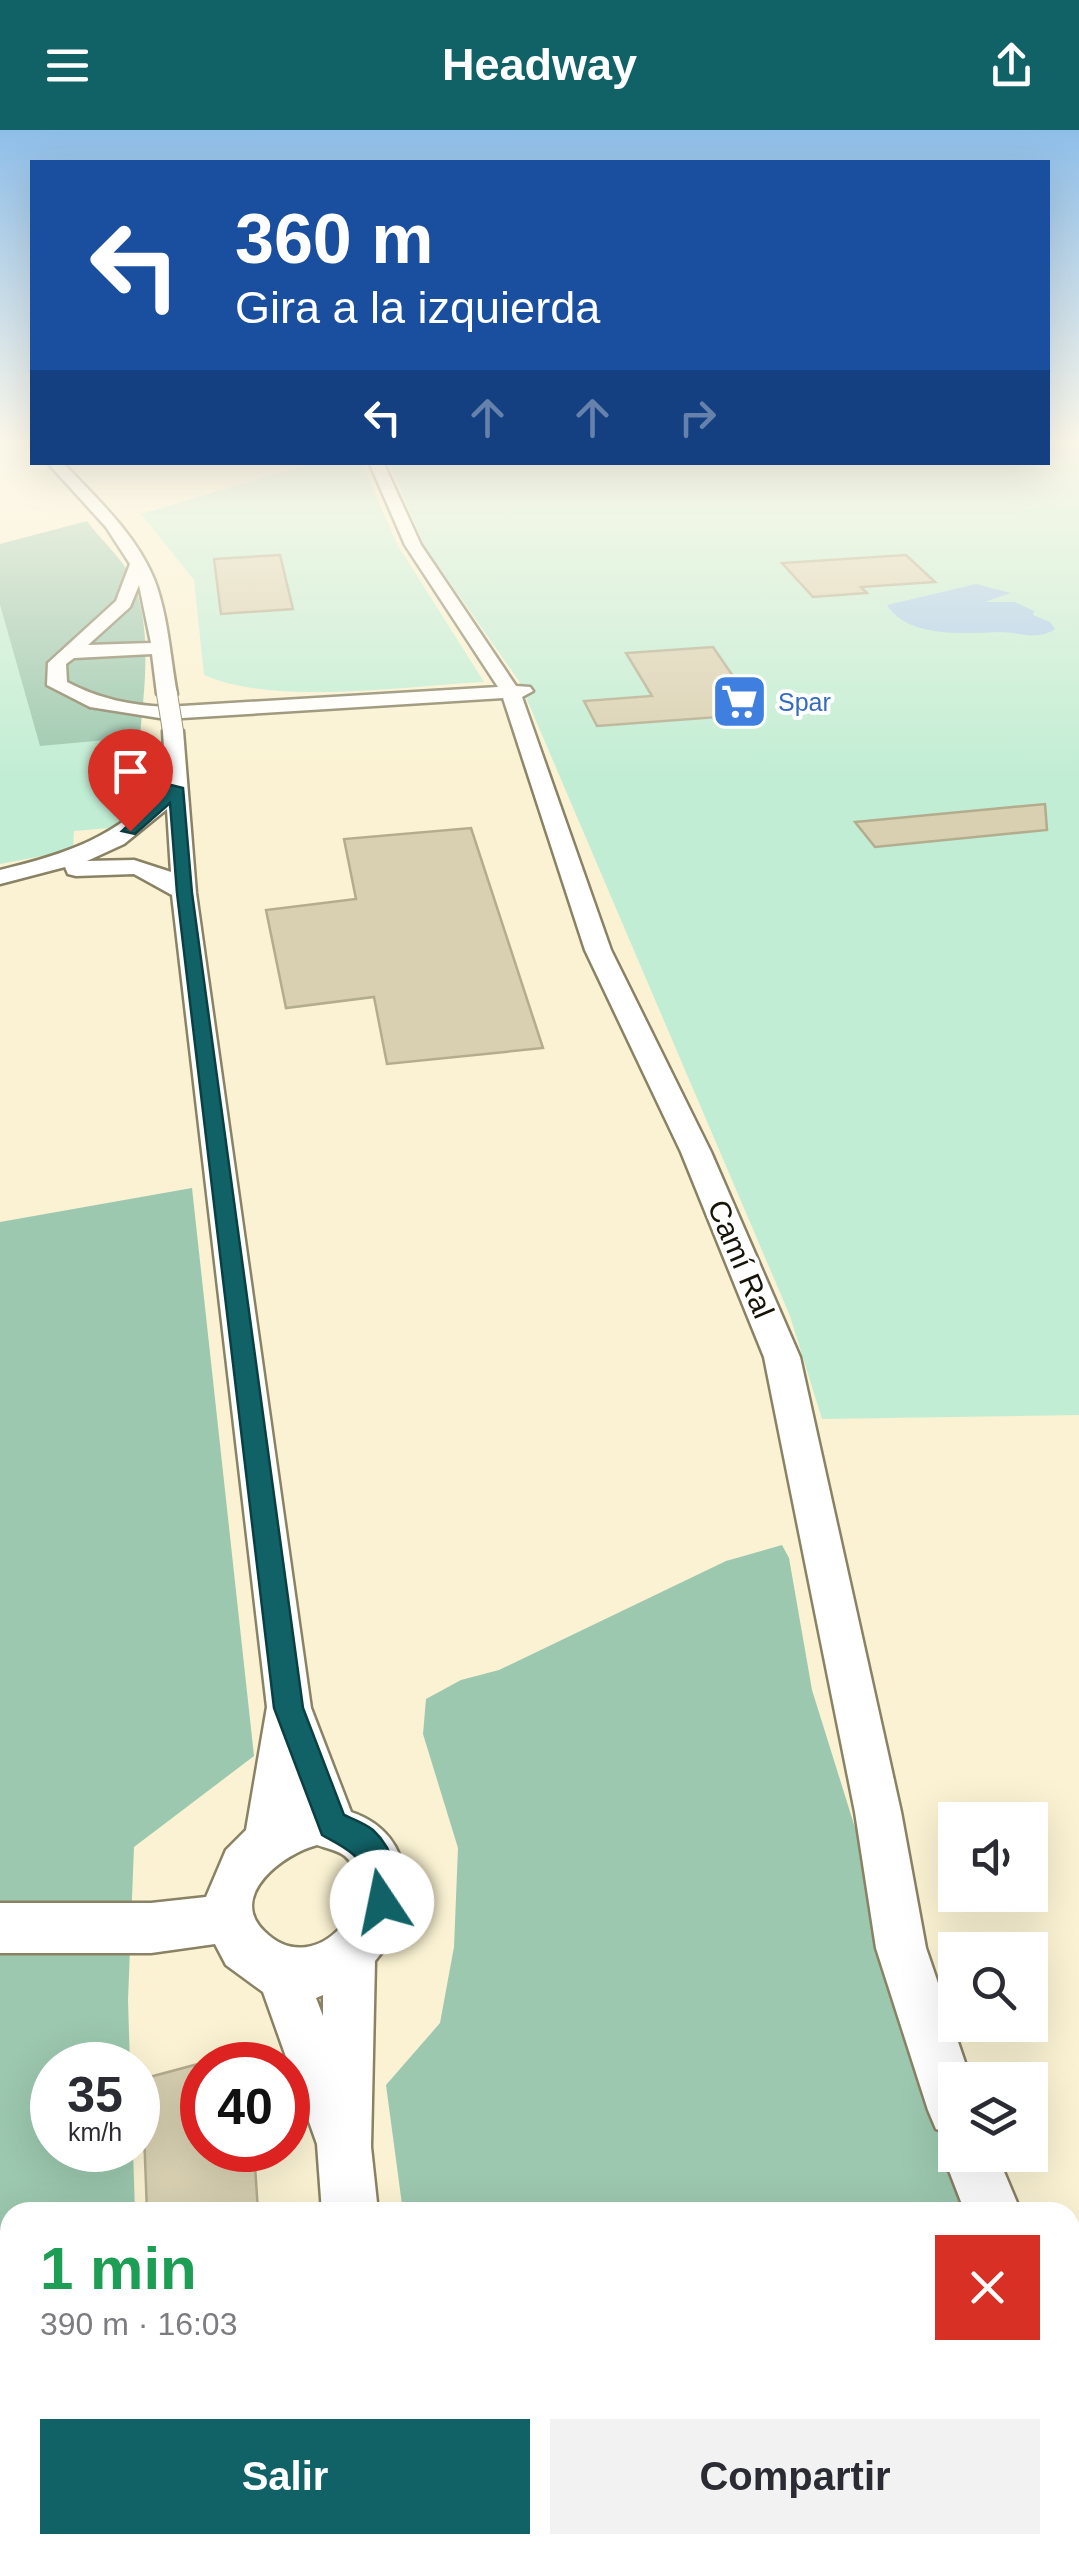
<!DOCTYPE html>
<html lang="es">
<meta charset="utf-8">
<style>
:root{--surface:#fff;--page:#f2f2f3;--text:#2b2b33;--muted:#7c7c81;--accent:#116267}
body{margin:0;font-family:Arial,sans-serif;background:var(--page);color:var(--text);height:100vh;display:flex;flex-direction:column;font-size:38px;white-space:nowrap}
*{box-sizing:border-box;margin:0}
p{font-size:32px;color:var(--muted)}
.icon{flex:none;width:55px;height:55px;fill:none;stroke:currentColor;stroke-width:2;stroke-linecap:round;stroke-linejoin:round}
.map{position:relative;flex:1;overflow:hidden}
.drawer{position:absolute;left:0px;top:2072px;width:1080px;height:352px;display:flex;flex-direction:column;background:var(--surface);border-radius:30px 30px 0 0;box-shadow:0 10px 40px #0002}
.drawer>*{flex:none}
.guide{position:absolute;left:30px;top:30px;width:1020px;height:305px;border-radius:0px;box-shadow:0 10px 40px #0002;background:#1a4fa0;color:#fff;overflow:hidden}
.fabs{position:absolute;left:938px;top:1672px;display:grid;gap:20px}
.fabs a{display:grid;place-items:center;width:110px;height:110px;border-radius:0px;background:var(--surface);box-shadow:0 10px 40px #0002;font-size:50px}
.speed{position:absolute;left:30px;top:1912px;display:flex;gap:20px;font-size:50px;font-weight:700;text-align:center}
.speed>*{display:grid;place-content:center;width:130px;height:130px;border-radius:50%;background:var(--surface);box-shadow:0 10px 40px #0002;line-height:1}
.speed small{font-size:25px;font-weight:400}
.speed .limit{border:15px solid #d22;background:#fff;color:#111}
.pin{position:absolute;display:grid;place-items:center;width:85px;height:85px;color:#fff;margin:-102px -42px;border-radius:50% 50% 50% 0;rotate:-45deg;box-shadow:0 0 10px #0007}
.pin .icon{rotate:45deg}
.me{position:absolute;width:110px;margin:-55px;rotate:349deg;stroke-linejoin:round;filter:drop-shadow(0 0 8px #0008)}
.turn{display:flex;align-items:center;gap:35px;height:210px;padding:0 40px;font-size:45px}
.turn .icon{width:130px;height:130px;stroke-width:2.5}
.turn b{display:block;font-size:70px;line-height:85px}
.lanes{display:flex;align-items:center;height:95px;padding:0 40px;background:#0003;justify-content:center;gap:50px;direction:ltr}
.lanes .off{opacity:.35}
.round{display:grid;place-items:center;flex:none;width:105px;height:105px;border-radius:0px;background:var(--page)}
.summary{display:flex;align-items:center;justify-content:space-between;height:170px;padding:0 40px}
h1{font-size:60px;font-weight:600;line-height:75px;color:#1e9e55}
.primary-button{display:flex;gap:20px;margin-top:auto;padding:20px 40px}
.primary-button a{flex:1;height:115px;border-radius:0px;background:var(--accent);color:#fff;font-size:40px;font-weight:600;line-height:115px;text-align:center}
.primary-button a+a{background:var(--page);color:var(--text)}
header{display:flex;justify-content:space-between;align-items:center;height:130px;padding:0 40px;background:var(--accent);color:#fff;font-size:45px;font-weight:600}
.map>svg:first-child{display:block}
</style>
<header><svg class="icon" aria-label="menu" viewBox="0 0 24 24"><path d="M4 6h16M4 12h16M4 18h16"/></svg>Headway<svg class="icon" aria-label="share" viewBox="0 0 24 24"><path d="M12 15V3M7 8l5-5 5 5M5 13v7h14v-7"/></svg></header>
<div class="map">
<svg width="1079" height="2423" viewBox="0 0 1079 2423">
<rect width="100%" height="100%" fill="#faf2d2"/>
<g fill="#c1edd4">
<path d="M1048 310H1079V1285L822 1289 790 1186 519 551 425 417 389 333 1048 332Z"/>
<path d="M314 333H362L397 414 484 552C405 556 275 576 204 545L194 450 141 384Z"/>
<path d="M0 475 40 615 140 607 151 673 122 697 74 701 73 720 0 734Z"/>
</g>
<g fill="#9cc8af">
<path d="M87 391C98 406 112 419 123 434 155 480 145 554 140 607L40 616 0 475V414Z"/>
<path d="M192 1058 254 1626 134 1717 128 1870 130 1935H52V2020H133L135 2082H10V2415H116L112 2423H0V1092Z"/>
<path d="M782 1415 789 1428 812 1560 975 2082H403L386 1955 440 1893 454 1817 458 1718 423 1604 426 1569 461 1550 499 1540 726 1431Z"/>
<path d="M1070 2323 1079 2346V2423H1044L1041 2415H1070Z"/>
<path d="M447 2415H671L663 2423H448Z"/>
</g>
<path fill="#a7cceb" d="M976 454 1011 463 985 472H1015L1034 481 1033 485 1050 492 1055 499C1037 511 1020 502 1000 502 966 503 908 509 887 475Z"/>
<g fill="#d8d0b1" stroke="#b3ac8e" stroke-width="2.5">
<path d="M280 425 293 479 221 484 214 429Z"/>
<path d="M906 425 935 452 861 457 867 463 813 467 782 433Z"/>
<path d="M713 517 759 584 597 596 584 571 652 566 626 523Z"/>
<path d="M1045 674 1047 700 875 717 855 692Z"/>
<path d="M471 698 543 918 387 934 374 867 286 878 266 780 356 769 344 709Z"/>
<path d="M202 1933V2020H254L258 2082H147L142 1949Z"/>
</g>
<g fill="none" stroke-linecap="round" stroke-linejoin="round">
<defs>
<g id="minor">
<path d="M47 332H62C96 368 135 403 154 449 168 485 170 526 177 564L167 570 157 564 152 524 74 528 66 534 67 552C99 569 130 575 166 577L498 557 405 415 369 332H383L421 415 516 556 530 557 533 561 522 567 611 820 711 1022 800 1227 901 1682 926 1818 971 1950H955V2025H997L1021 2082H965L943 2025 952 2005 936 1999 928 1980 876 1818 855 1682 764 1227 681 1022 585 820 503 568 166 589 90 577 47 555 48 533 116 471 130 434 106 397ZM139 455 151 513 88 515 130 477Z"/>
<path d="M173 595 183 601 196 763 311 1578 351 1682C420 1705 417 1783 375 1831L371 2017 378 2082H322L317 2014 263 1862 226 1835 215 1814 151 1823H0V1773H151L206 1767 226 1720 246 1700 267 1577 172 765 134 744 76 746 68 744 65 737 0 754V740C70 723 114 708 166 655L163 601ZM167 679 171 742 134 730 87 731 124 714ZM317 1715C326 1718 339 1721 345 1726 387 1763 318 1855 264 1801 227 1765 285 1723 317 1715ZM323 1865V1886L316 1868Z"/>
<path d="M1070 2249 1079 2252V2332L1070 2328Z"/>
<path d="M358 2415H422L423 2423H359Z"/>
</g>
</defs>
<use href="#minor" stroke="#898265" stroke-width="5"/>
<use href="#minor" fill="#fff" fill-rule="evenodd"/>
<defs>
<path id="minor-bridge" d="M167 564 173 601"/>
</defs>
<use href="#minor-bridge" stroke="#898265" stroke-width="22" stroke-linecap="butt"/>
<use href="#minor-bridge" stroke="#fff" stroke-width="20"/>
</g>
<linearGradient id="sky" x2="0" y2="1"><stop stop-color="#8ebee9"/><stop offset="0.48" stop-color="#fdf9eb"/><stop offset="1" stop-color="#fdf9eb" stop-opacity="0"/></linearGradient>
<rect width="1079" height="649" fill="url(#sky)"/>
<path fill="#116267" stroke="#0b4043" stroke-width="2.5" d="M171 655 183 658 192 763 303 1578 344 1685C353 1689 366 1694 373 1700 395 1720 404 1758 393 1784L382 1788 371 1784C366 1772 368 1763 367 1751 364 1725 342 1716 322 1705L274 1578 177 763 170 673 135 704 122 701Z"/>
<defs>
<symbol id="supermarket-square" viewBox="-11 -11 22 22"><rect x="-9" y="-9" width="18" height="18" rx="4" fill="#3f7fe0" stroke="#fff"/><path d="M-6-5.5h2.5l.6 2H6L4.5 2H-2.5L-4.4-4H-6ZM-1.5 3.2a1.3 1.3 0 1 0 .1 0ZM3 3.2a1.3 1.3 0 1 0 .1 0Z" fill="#fff"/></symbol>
</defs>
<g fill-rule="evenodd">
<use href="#supermarket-square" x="708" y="540" width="63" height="63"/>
</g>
<g text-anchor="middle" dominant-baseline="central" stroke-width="8" stroke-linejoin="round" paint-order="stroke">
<g font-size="25" fill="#366cbe" stroke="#fff" text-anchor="start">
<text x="778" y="572">Spar</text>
</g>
<g font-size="30" fill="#161308" stroke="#fff">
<text transform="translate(741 1129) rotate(67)">Camí Ral</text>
</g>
</g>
</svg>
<div class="fabs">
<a><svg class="icon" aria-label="sound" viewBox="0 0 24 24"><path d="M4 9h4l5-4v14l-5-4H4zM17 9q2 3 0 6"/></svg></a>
<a><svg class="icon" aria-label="search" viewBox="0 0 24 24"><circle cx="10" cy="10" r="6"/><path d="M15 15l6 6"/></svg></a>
<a><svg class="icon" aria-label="layers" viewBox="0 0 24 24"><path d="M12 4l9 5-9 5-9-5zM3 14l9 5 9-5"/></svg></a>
</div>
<div class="speed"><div>35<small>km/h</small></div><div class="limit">40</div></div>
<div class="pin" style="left:130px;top:701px;background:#d93025"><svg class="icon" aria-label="arrive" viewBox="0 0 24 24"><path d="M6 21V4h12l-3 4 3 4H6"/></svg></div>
<svg class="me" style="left:382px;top:1772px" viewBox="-20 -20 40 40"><circle r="19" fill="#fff"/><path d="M0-13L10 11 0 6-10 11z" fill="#116267"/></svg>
<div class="guide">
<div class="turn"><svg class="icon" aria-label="left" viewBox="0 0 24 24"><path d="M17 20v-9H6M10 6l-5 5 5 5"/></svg><div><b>360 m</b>Gira a la izquierda</div></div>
<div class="lanes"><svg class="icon" aria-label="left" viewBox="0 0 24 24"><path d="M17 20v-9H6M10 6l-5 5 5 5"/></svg><svg class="icon off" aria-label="ahead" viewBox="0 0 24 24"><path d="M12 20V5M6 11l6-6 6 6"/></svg><svg class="icon off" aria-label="ahead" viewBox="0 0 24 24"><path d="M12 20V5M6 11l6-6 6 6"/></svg><svg class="icon off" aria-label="right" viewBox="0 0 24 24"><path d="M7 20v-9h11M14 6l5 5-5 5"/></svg></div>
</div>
<section class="drawer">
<div class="summary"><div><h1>1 min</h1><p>390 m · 16:03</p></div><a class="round" style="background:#d93025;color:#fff"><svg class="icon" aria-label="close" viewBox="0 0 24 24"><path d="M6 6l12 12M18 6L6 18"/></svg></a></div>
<div class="primary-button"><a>Salir</a><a>Compartir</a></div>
</section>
</div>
